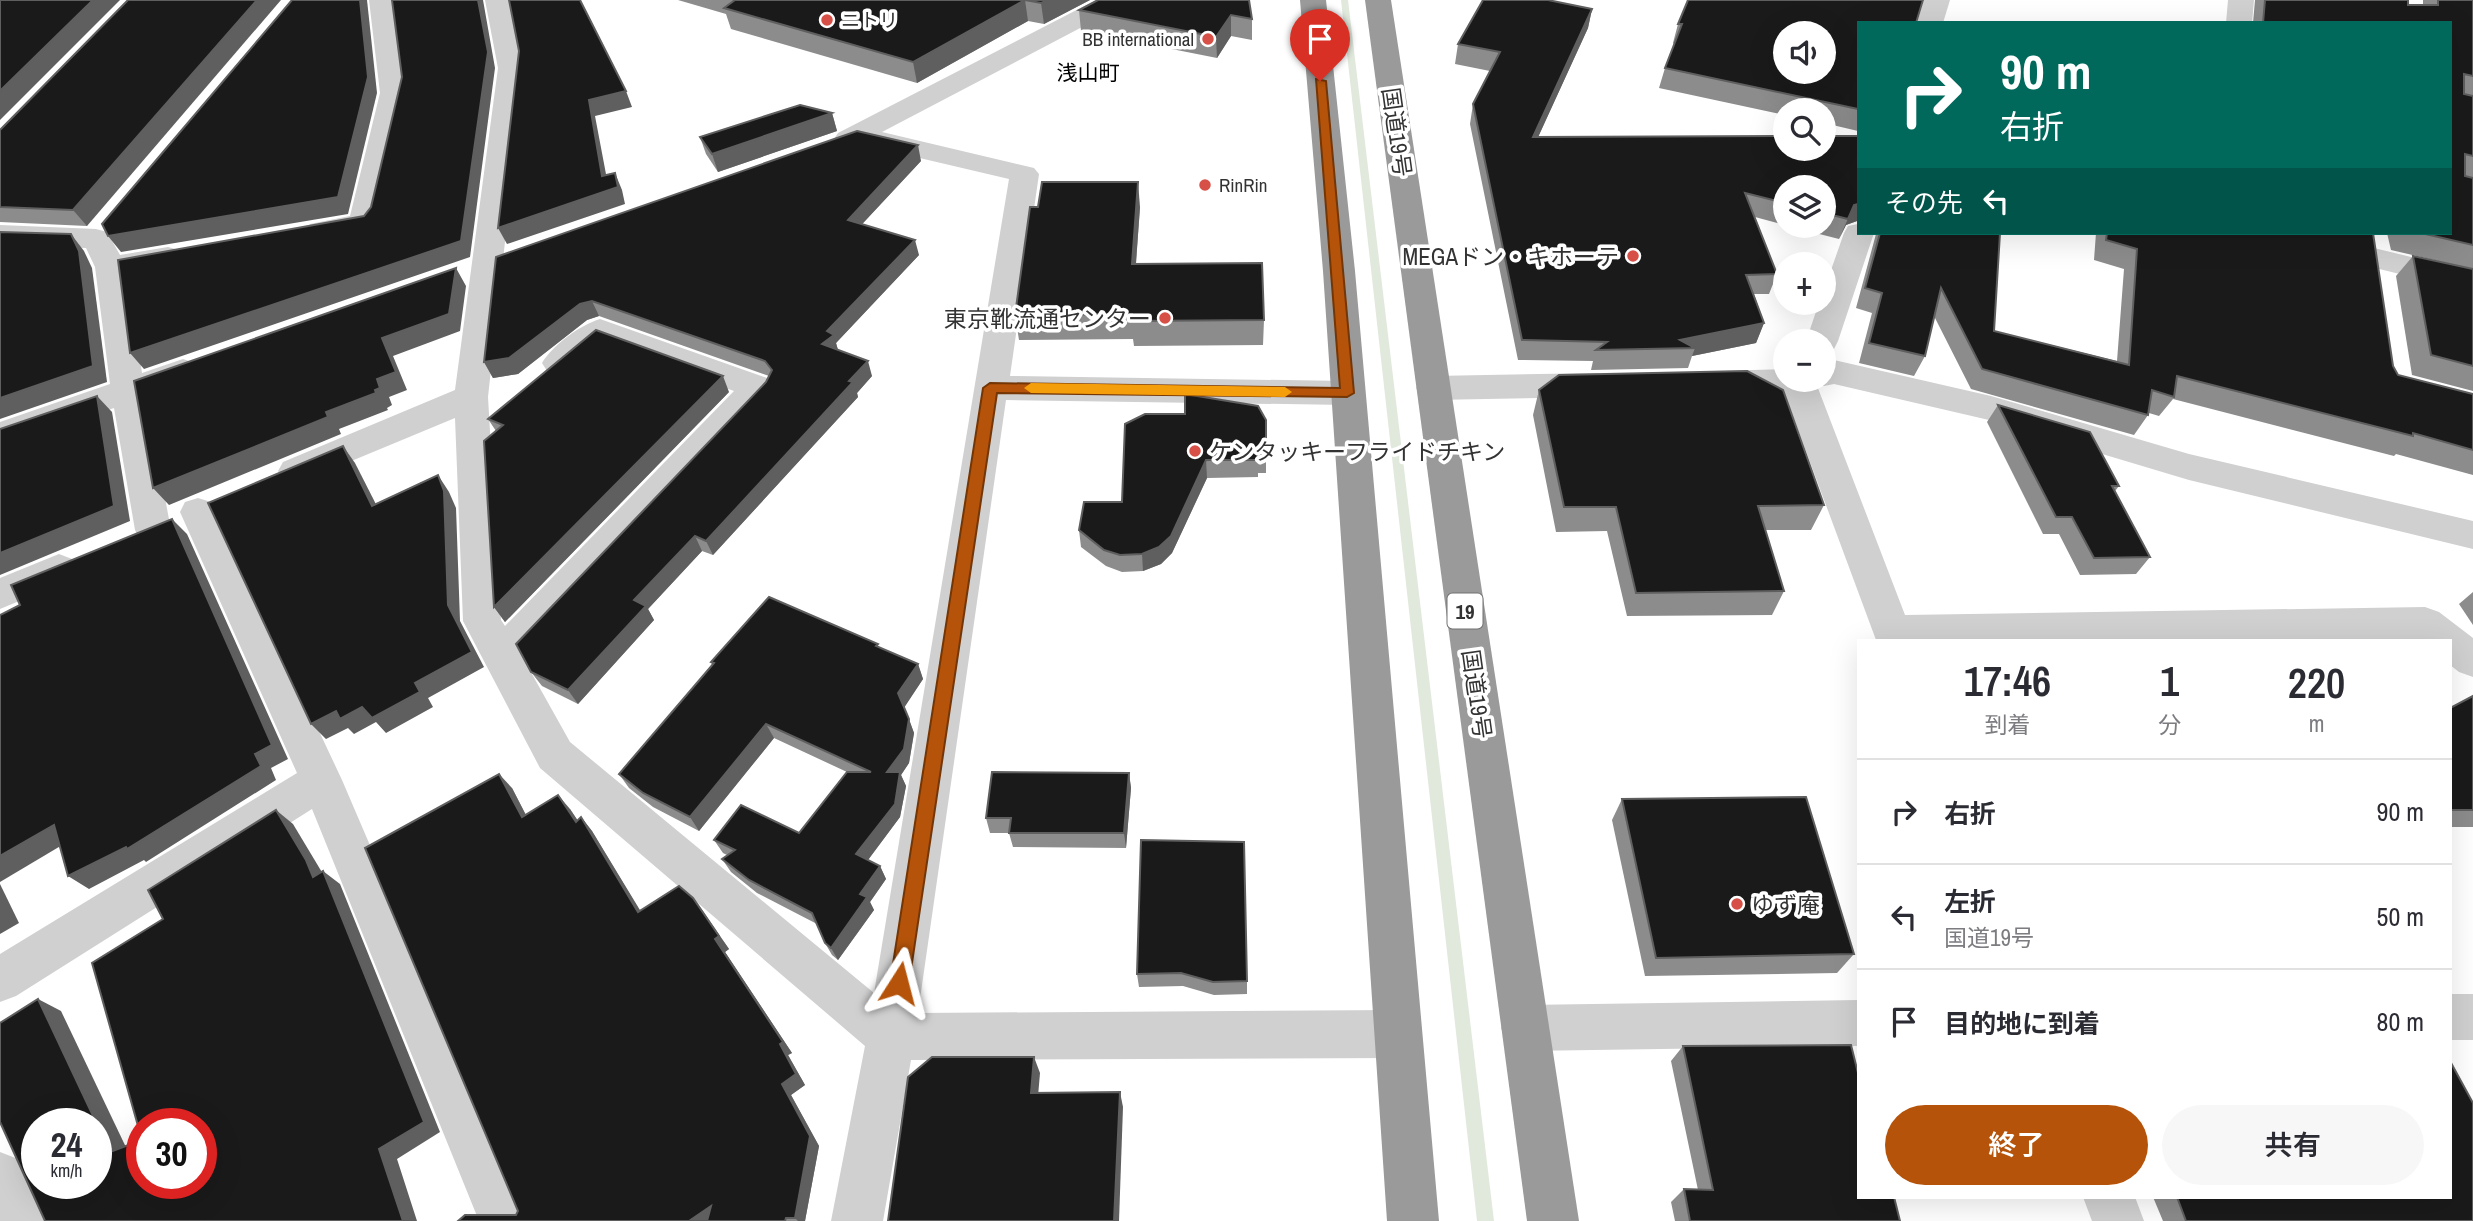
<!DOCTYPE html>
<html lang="ja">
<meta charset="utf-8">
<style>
:root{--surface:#fff;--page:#f7f7f7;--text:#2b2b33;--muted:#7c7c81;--line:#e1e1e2;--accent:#b45309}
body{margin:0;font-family:"Archivo Narrow","Noto Sans JP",sans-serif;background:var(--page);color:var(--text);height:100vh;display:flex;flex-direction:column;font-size:26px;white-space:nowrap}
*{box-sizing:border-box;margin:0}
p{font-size:23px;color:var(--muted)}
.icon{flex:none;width:38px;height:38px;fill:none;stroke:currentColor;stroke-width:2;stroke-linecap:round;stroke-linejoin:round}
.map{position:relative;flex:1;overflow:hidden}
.sheet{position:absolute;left:1857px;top:639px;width:595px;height:560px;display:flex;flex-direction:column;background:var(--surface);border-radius:0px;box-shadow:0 7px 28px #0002}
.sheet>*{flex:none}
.hud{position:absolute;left:1857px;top:21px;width:595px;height:214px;border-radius:0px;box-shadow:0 7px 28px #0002;background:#00695c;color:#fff;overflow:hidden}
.tools{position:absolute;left:1773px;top:21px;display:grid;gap:14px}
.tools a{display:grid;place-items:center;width:63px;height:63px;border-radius:50%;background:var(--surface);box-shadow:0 7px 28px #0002;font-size:35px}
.speed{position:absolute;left:21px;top:1108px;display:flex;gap:14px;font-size:35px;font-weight:700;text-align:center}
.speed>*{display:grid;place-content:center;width:91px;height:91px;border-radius:50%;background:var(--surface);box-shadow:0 7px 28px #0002;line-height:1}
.speed small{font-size:18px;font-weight:400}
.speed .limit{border:10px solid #d22;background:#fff;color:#111}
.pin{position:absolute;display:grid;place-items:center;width:60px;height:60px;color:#fff;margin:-72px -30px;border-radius:50% 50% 50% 0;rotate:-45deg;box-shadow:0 0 7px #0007}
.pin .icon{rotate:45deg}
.me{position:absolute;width:77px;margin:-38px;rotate:9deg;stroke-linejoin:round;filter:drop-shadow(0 0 5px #0008)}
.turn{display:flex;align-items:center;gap:24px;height:147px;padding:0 28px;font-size:32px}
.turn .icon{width:91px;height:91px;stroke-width:2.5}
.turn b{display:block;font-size:49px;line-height:60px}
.then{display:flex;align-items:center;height:66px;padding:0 28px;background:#0003;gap:14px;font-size:26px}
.eta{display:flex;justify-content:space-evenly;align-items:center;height:119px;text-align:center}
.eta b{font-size:42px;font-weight:600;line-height:49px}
.cta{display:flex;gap:14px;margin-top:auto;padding:14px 28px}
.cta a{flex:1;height:80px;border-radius:42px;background:var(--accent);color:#fff;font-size:28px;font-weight:600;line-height:80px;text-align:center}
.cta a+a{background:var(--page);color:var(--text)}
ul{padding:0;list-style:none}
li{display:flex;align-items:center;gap:21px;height:105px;padding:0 28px;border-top:2px solid var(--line)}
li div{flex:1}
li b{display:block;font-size:26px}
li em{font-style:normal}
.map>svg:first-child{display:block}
</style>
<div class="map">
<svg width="2473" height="1221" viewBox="0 0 2473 1221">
<rect width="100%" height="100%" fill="#fff"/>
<path fill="#e1e9dd" d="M1341 0H1348L1494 1221H1477Z"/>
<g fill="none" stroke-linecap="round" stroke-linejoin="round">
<g fill="#d0d0d0" fill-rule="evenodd">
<path d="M369 0H395L408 93 378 223 374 230 321 241 310 238 306 231 310 224 350 216 380 93Z"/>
<path d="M485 0H511L524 68 488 397 501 620 505 626 734 391 604 344C587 358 571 378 547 371L542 363C553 345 580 325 600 319L770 379 775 387 770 395 523 658 570 742 874 993 1009 179 860 144 848 148 838 145 834 139 838 133 1096 0H1128L1124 5 882 132 1034 168 1039 174 1010 376 1347 381 1359 385 1364 393 1359 401 1347 405 1006 400 918 1013 1396 1010 1413 1017 1420 1034 1413 1051 1396 1058 911 1060 883 1221H831L865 1046 540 768 463 621 455 418 296 484 283 480 278 471 283 462 455 390 498 68Z"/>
<path d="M1924 0H1950L1943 23H1917Z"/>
<path d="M2228 0H2254L2252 23H2226Z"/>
<path d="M1858 224V233H1874L1838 341 1834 349 1824 352V341H1806L1819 303H1824V290L1844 233 1848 226Z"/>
<path d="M0 225 96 229 107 232 120 255 168 247 179 250 183 257 179 264 128 274 142 373 183 359 195 363 200 371 195 379 146 396 171 530 166 540 153 544 140 540 135 530 114 408 0 448V422L110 384 95 267 86 248 0 245Z"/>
<path d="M2374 248 2473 272V292L2363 265 2359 258 2363 251Z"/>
<path d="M1834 360 1991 396 2189 454 2473 521V549L2189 480 1989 420 1834 384 1824 386 1816 383 1905 615 2425 607 2439 612 2473 638V677L2459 672 2450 665V640H1876L1784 392 1715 395 1703 391 1698 383 1703 375 1715 371 1785 369V380H1824V363Z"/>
<path d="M1598 373 1610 377 1615 385 1610 393 1598 397 1433 400 1421 396 1416 388 1421 380 1433 376Z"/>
<path d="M198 498 211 502 216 512 342 780 531 1221H479L312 809 16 996 0 1002V954L297 773 180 512 185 502Z"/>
<path d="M59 554 72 559 78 569 72 579 0 609V578Z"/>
<rect x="2450" y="994" width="23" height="46"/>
<path d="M1858 1000V1046L1525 1051 1508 1045 1501 1028 1508 1011 1525 1005Z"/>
<path d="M0 1152 18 1159 45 1221H0Z"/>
<path d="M2083 1197H2135L2144 1221H2092Z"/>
</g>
<g fill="#9a9a9a" fill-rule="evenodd">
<path d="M1300 0H1326L1355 271 1439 1221H1387L1323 271Z"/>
<path d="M1365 0H1391L1579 1221H1527Z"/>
</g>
</g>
<g fill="#8c8c8c">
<path d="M128 0 87 226 0 222V130Z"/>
<path d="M678 0H1090L1044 24 1028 21 917 83 731 29 726 14Z"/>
<path d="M1249 0 1252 19V40L1231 36 1217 58 1081 31 1079 10Z"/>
<path d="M2255 0H2408V5H2423V0H2473V269L2391 250 2387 233H2450V23H2253Z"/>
<path d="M1592 9 1588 28 1538 137 1858 136V222L1857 221 1846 225 1839 239 1788 226H1824V187H1785V225L1755 217 1777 274 1769 294H1754L1764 323 1756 343 1692 356 1688 368 1591 370 1593 361 1518 360 1470 124 1473 104 1490 71 1455 64 1458 44Z"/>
<path d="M1858 23V131L1824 123V110H1785V115L1659 88 1665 68 1674 44 1673 43 1678 24Z"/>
<path d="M832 113 837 131 718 172 706 154 700 137Z"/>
<path d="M921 161 862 224 919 255 836 343 838 350 872 376 857 393 858 397 713 555 702 551 648 609 654 620 578 704 542 686 531 672 766 382 769 376 599 316 587 320 518 374 493 378 484 362 496 257Z"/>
<path d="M1140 207 1136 264 1264 320 1263 345 1134 346 1133 339 1019 340 1015 315Z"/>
<path d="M1876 233H2000L1994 331 2117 361 2124 269 2094 260 2096 233H2373L2393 366 2398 375 2473 394V475L2396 454 2394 456 2173 399 2159 416 2149 413 2148 415 2134 435 1971 389 1934 316 1925 356 1914 376 1859 363 1872 313 1856 308 1876 234Z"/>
<path d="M2413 256 2473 269V391L2412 375 2396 276Z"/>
<path d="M1539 390 1824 505 1811 530H1765L1784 591 1772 615 1627 616 1607 531 1556 532 1533 415Z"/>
<path d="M729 392 505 622 494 607 496 431 488 419Z"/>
<path d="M1998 405 2119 486 2115 491 2150 557 2136 574 2080 575 2059 534H2043L1987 422Z"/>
<path d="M1125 424 1266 456V473H1258V477L1207 478 1172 553 1161 564 1143 571 1122 572 1106 566 1081 547 1079 530 1122 502Z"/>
<path d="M2473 592V625L2459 604Z"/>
<path d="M879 647 918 664 923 679 904 707 914 733 909 763 901 775 906 786 900 817 868 860 880 866 886 879 870 902 874 910 838 960 832 955 825 943 817 924 757 893 731 872 722 859 727 855 723 853 714 840 799 833 847 772 774 738 699 831 653 807 629 788 619 774 712 665 711 662Z"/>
<path d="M2473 696V827H2450V708Z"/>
<path d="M1129 773 1131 788 1126 848 1013 847 1009 833H990L986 818Z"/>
<path d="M512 788 526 815 570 809 578 821 581 817 592 831 640 911 693 898 703 911 729 949 725 952 792 1053 788 1055 805 1085 791 1095 819 1146 805 1221H458L516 1215 518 1211Z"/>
<path d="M1622 799 1854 954 1837 973 1645 976 1612 820Z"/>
<path d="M1141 840 1247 981V994L1214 995 1183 986 1139 987 1137 974Z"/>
<path d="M1683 1046 1900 1221H1675L1671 1202 1684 1189 1698 1190 1671 1061Z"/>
<path d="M2153 1197H2450L2473 1221H2163Z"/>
</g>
<g fill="#5f5f5f">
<path d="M93 0H120L0 120V91Z"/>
<path d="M257 0H281L87 226 73 210Z"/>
<path d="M360 0H367L377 93 348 214 121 252 108 236Z"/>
<path d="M478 0H483L495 68 470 257 144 369 130 353 461 241Z"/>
<path d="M1025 0 1028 21 917 83 913 62Z"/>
<path d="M1048 0H1090L1044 24 1041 3Z"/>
<path d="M1592 9 1588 28 1529 157 1533 137Z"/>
<path d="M1231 15V36L1217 58 1216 37Z"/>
<path d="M626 91 632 107 595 116 609 190 615 173 622 190 625 204 507 244 498 228 602 176 589 100Z"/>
<path d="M832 113 837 131 718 172 712 154Z"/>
<path d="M918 145 921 161 852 235 848 220Z"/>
<path d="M1138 182 1140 207 1134 289 1132 264Z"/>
<path d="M1858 204V219L1857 221 1846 225 1839 239 1854 205Z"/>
<path d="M71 234 84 251 92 268 107 382 0 419V398Z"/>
<path d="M915 240 919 255 836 343 838 350 822 344 827 331Z"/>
<path d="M456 268 466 286 460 331 393 356 407 390 389 397 392 405 387 408 388 410 339 429 341 434 169 505 153 488 375 390 382 338Z"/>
<path d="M592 301 599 316 587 320 518 374 493 378 484 362 580 304Z"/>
<path d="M1764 323 1756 343 1692 356 1695 348 1680 340Z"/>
<path d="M868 361 872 376 857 393 858 397 713 555 706 541Z"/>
<path d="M723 376 729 392 505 622 494 607Z"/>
<path d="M97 396 112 412 130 521 0 575V553Z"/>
<path d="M343 446 355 463 385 522 372 506Z"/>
<path d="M1206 460 1207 478 1172 553 1161 564 1143 571 1142 554Z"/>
<path d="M438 475 449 492 456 508 460 621 484 667 428 698 433 707 386 733 376 722 354 734 348 728 326 739 311 724 336 711 362 707 415 683 448 605Z"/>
<path d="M172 519 187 534 288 759 271 768 276 780 146 862 144 860 89 889 68 876 255 754Z"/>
<path d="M695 536 702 551 648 609 654 620 578 704 568 690 634 600Z"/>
<path d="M918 664 923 679 904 708 898 693Z"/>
<path d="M909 719 914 733 909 763 901 775 906 786 900 817 862 868 856 854 887 772Z"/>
<path d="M766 724 774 738 699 831 690 817Z"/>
<path d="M1129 773 1131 788 1126 848 1124 833Z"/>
<path d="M499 774 512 788 534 831 522 817Z"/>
<path d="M558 795 570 809 588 836 576 822Z"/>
<path d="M276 810 293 824 323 874 313 877Z"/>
<path d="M581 817 592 831 649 925 638 912Z"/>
<path d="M54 825 74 838 0 882V856Z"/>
<path d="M880 866 886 879 870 902 874 910 838 960 831 948 860 894Z"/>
<path d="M323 871 340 884 440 1132 397 1159 417 1221H403L379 1149Z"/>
<path d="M0 884 19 923 0 934Z"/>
<path d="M693 898 729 949 725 952 792 1053 788 1055 805 1085 791 1095 819 1146 805 1221H798L795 1218 782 1084 715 939Z"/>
<path d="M38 999 61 1011 133 1162 110 1152Z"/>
<path d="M1034 1057 1040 1073 1037 1108 1031 1093Z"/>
<path d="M1120 1092 1123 1107 1119 1221H1114Z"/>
<path d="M711 1206 712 1221H689Z"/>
</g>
<g fill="#1a1a1a" stroke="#5f5f5f" stroke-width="2" fill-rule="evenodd">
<path d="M0 0H93L0 91Z"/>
<path d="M128 0H257L73 210 0 207V130Z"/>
<path d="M292 0H360L368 77 338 197 108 236 102 224Z"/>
<path d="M392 0H478L488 52 461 241 130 353 118 260 364 216 371 207 402 77Z"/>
<path d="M509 0H580L626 91 589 100 602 176 615 173 618 187 498 228 519 51Z"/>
<path d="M735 0H1048L1041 3 1025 0 913 62 724 8Z"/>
<path d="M1098 0H1249L1252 19 1231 15 1216 37 1079 10Z"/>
<path d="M1483 0H1548L1592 9 1533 137 1785 136V149H1824V136H1858V204L1854 205 1848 219 1824 213V187H1785V203L1745 193 1777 274 1746 275 1764 323 1680 340 1695 348 1596 350 1607 342 1522 340 1473 104 1500 52 1458 44Z"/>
<path d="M1688 0H1923L1916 23H1858V109L1665 68 1682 24H1678ZM1785 33H1824V72H1785Z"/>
<path d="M2265 0H2408V5H2438V0H2473V76L2464 74V94L2473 96V156L2465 154V176L2473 178V245L2421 233H2450V23H2263Z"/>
<path d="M800 105 832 113 712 154 700 137Z"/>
<path d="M857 131 918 145 848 220 915 240 827 331 834 335 822 344 868 361 849 381 853 382 706 541 695 536 634 600 646 606 568 690 531 672 516 644 766 382 772 370 765 361 592 301 580 304 509 358 484 362 496 257Z"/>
<path d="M1042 182H1138L1132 264 1262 263 1264 320 1132 321V314L1015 315 1030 207H1038Z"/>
<path d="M0 232 71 234 79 251 93 366 0 398Z"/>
<path d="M1880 233H2000L1994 331 2129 365 2137 249 2106 240 2107 233H2373L2393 366 2398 375 2473 394V450L2413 433V436L2177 376 2174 397 2152 390 2148 415 1982 369 1941 288 1925 356 1869 343 1882 293 1865 288Z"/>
<path d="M2413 256 2473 269V366L2431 355Z"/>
<path d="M456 268 449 314 382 338 396 372 377 379 380 388 375 390 376 393 326 412 328 417 153 488 134 381Z"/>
<path d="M596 330 723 376 494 607 484 441 503 425 488 419Z"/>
<path d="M1747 371 1783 390 1824 505 1758 506 1784 591 1636 593 1616 507H1564L1539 390 1559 375Z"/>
<path d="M1185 394 1258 406 1266 420V456H1259V460H1206L1171 536 1159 547 1142 554 1120 555 1104 550 1079 530 1084 502H1122L1125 424 1145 414H1185Z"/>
<path d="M97 396 114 506 0 553V429Z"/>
<path d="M1998 405 2090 432 2119 486H2112L2150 557 2094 558 2072 517H2056Z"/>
<path d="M343 446 372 506 438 475 444 491 448 605 472 652 415 683 420 692 372 718 362 707 340 719 336 711 311 724 208 503Z"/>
<path d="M172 519 272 745 255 754 261 766 127 849 126 847 68 876 54 825 0 856V615L20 605 11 585Z"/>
<path d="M769 597 878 644 876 646 918 664 898 693 909 719 904 749 887 772H900L895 804 856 854 880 866 860 894 867 897 831 948 825 943 812 913 749 880 722 859 735 850 714 840 741 805 799 833 847 772H871L766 724 690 817 643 793 619 774 714 663 711 662Z"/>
<path d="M2473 696V810H2450V708Z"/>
<path d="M992 772 1129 773 1124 833H1009L1011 818H986Z"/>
<path d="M499 774 522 817 558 795 576 822 581 817 638 912 679 886 693 898 719 936 715 939 783 1042 780 1044 796 1074 782 1084 810 1136 795 1218H786L785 1221H707L711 1206 689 1221H458L465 1215H516L518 1211 365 848Z"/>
<path d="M1806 797 1854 954 1656 958 1622 799Z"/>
<path d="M276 810 306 860 313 877 323 871 424 1122 379 1149 403 1221H45L0 1122V1023L38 999 110 1152 142 1140V1183H201V1124H142V1140L92 963 163 919 148 890ZM37 1124H96V1183H37Z"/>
<path d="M1141 840 1244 842 1247 981 1213 982 1181 973 1137 974Z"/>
<path d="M1851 1045 1858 1073V1197H1894L1900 1221H1690L1684 1189 1713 1190 1683 1046Z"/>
<path d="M932 1057H1034L1031 1093 1120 1092 1114 1221H888L908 1077Z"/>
<path d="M2450 1061 2473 1103V1221H2186L2177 1197H2450Z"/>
</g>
<path fill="#b45309" stroke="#753606" stroke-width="2" d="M1316 79 1326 81 1354 393 1347 397 997 393 909 983 906 990 899 992 892 990 890 983 983 388 990 383 1340 388Z"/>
<path fill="#f59e0b" d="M1031 383 1285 387 1292 392 1285 397 1031 393 1024 388Z"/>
<g fill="#d75047" stroke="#fff" stroke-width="2.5">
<circle cx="827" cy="20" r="7"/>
<circle cx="1208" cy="39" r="7"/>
<circle cx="1205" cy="185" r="7"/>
<circle cx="1633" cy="256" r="7"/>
<circle cx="1165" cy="318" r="7"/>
<circle cx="1195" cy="451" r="7"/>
<circle cx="1737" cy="904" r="7"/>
</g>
<g text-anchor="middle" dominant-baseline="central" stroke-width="7" stroke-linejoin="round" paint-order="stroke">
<g font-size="19" fill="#333" stroke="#fff" text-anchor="start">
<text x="841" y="20">ニトリ</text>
<text x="1194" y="39" text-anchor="end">BB international</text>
<text x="1219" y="185">RinRin</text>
</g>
<g font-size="21" fill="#000" stroke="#fff">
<text x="1088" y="72">浅山町</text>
</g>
<rect fill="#fff" stroke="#707070" stroke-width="2" x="1447.5" y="593.5" width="35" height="35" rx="5"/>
<g font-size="21" font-weight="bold" fill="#333">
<text x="1465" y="611">19</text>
</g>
<g font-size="23" fill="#333" stroke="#fff">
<text transform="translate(1397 132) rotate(82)">国道19号</text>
<text transform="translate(1477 694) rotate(82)">国道19号</text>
</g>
<g font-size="23" fill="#333" stroke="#fff" text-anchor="end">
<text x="1619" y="256">MEGAドン・キホーテ</text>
<text x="1151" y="318">東京靴流通センター</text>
<text x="1209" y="451" text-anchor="start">ケンタッキーフライドチキン</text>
<text x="1751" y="904" text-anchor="start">ゆず庵</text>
</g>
</g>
</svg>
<div class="tools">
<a><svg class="icon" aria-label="sound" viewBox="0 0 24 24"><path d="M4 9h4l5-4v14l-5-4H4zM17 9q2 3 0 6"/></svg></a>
<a><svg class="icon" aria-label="search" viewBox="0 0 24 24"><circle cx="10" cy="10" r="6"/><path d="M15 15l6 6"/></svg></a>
<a><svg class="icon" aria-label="layers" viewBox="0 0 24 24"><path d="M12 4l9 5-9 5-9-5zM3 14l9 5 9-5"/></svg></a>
<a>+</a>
<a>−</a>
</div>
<div class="speed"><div>24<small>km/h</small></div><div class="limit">30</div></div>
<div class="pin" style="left:1320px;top:81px;background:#d93025"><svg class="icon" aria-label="arrive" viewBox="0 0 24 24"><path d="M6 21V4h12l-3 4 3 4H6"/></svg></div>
<svg class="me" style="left:899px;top:983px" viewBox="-20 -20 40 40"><path d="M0-17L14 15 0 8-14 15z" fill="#b45309" stroke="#fff" stroke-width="4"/></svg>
<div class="hud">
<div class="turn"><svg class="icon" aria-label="right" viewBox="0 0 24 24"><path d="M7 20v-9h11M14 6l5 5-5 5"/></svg><div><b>90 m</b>右折</div></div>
<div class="then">その先<svg class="icon" aria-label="left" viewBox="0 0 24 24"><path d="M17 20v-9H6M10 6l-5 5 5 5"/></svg></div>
</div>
<section class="sheet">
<div class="eta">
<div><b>17:46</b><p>到着</p></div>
<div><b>1</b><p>分</p></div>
<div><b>220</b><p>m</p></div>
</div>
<ul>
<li><svg class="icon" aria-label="right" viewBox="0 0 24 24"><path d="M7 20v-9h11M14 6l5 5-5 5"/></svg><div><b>右折</b></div><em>90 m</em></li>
<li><svg class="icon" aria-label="left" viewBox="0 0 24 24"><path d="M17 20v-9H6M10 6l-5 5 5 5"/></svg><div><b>左折</b><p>国道19号</p></div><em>50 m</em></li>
<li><svg class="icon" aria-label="arrive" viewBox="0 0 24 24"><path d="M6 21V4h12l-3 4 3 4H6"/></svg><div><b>目的地に到着</b></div><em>80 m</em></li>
</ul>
<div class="cta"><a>終了</a><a>共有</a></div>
</section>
</div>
